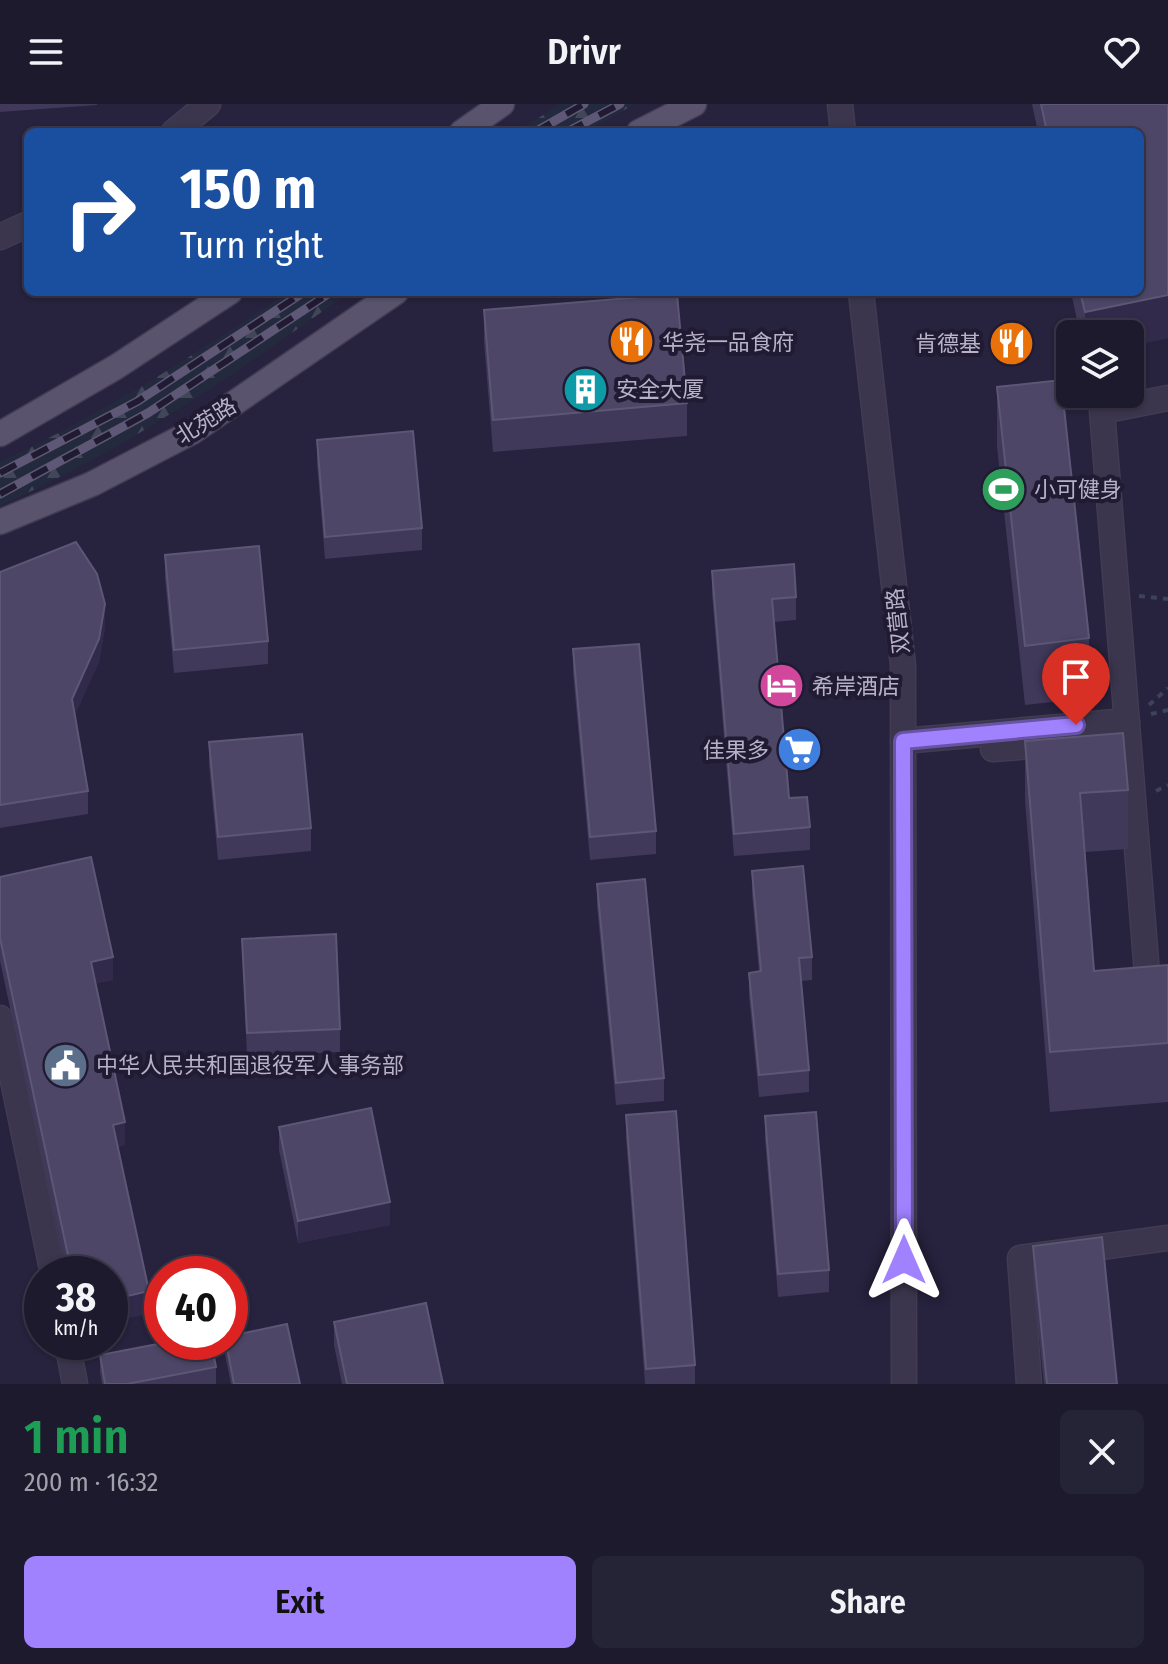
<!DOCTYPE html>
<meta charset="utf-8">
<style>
:root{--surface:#1d1a2e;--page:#252336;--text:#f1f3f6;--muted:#a0a1aa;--line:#3b384a;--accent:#a081fe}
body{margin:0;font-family:"Fira Sans Condensed","Noto Sans SC",sans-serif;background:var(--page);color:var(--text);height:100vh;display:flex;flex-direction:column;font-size:30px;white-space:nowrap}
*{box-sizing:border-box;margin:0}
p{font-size:26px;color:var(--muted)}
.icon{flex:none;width:44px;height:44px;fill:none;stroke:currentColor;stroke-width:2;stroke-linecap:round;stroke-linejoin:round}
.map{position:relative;height:1280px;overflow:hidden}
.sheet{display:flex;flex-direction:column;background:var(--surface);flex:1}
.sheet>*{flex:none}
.guide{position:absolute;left:24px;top:24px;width:1120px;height:168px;border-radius:12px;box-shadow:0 2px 6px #0004,0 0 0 2px var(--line);background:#1a4fa0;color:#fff;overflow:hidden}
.fabs{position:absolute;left:1056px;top:216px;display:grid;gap:16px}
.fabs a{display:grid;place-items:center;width:88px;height:88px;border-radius:12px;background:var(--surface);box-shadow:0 2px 6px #0004,0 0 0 2px var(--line);font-size:40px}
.speed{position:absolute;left:24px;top:1152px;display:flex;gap:16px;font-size:40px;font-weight:700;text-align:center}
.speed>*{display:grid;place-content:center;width:104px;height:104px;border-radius:50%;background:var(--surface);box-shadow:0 2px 6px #0004,0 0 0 2px var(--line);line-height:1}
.speed small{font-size:20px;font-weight:400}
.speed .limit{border:12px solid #d22;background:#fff;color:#111}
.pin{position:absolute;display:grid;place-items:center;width:68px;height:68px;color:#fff;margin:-82px -34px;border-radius:50% 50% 50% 0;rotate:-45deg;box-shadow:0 0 8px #0007}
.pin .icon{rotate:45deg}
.me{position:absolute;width:88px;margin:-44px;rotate:0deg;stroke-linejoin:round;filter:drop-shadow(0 0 6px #0008)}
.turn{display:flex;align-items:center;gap:28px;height:168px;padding:0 24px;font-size:36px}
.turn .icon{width:104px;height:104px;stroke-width:2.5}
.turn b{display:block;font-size:56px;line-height:68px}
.round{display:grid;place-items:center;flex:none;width:84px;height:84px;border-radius:12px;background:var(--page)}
.head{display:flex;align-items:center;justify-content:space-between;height:136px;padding:0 24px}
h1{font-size:48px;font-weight:600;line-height:60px;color:#1e9e55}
.primary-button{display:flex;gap:16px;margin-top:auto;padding:16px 24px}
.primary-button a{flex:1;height:92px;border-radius:12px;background:var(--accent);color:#111;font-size:32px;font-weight:600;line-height:92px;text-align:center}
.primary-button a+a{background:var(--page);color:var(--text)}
header{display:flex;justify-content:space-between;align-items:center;height:104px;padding:0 24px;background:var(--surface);font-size:36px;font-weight:600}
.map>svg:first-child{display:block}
</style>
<header><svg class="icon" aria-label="menu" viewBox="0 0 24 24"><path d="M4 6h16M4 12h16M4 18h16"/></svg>Drivr<svg class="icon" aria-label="heart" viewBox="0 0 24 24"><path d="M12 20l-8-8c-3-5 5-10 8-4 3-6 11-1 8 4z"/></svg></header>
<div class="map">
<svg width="1168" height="1280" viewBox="0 0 1168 1280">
<defs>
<pattern id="forest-firs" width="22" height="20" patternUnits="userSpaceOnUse" patternTransform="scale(2)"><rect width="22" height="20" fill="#242a3e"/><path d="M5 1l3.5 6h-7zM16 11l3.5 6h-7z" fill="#424659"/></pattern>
</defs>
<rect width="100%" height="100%" fill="#27223d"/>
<g fill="url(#forest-firs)">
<path d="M560 0H635L586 28H517Z"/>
<path d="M288 188H350C238 267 127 346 0 401V358C101 311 196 250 288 188Z"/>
</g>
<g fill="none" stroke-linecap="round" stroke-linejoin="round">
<defs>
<g id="minor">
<path d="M840 0 843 28"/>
<path d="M174 28 208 0"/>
<path d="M0 133 28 120"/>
<path d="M861 188 903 561 904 1280"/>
<path d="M1168 294 1102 307 1148 882 1168 881"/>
<path d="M903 637 1127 617"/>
<path d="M993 645 1047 641"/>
<path d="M0 914 53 1170"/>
<path d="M67 1238 75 1280"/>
<path d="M1029 1280 1020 1154 1168 1134"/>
</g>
<g id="major">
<path d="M462 28 502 0"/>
<path d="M639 28 694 0"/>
<path d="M0 330 116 263 230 188"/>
<path d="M0 418 92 380 192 328 396 188"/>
</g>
</defs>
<use href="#minor" stroke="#413c53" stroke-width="27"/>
<use href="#major" stroke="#413c53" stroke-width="27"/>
<g stroke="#3d4456" stroke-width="4" stroke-dasharray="6 6" stroke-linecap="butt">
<path d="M1139 492 1168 495"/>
<path d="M1149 601 1168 584"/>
<path d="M1151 610 1168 606"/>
<path d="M1156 687 1168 681"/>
</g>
<use href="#minor" stroke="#3b364d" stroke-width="24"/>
<use href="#major" stroke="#59536e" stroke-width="24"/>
<defs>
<g id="rail">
<path d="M535 28 584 0"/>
<path d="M567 28 620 0"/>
<path d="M0 369 138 297 304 188"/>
<path d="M0 390 148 309 331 188"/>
</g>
</defs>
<use href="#rail" stroke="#5e5775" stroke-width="9"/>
<use href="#rail" stroke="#201b32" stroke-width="6" stroke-dasharray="18" stroke-linecap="butt"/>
</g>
<g fill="#40395a">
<path d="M0 0H97V1L0 8Z"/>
<path d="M1032 0H1168V234L1130 242V230H1080L1071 188H1140V28H1038Z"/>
<path d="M484 206 687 299V332L493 348 484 238Z"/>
<path d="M997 283 1089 534V594L1025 601 997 343Z"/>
<path d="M317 336 422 424V446L325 455 317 359Z"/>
<path d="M165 451 268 537V560L174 569 165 474Z"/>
<path d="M712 467 796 493V516L774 518 789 694 810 723V746L734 752 712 490Z"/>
<path d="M0 468 105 523 99 558 74 611 88 687V710L0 724Z"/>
<path d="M573 545 656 727V750L590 756 573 568Z"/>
<path d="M1025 637 1128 686V745L1085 748 1094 867 1168 861V998L1050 1008 1025 697Z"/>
<path d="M209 638 311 724V747L218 756 209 661Z"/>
<path d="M752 767 812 853V876L801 877 809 966V988L759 993 749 892V869L759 868 752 790Z"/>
<path d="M0 773 113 876 96 879 125 1041 117 1043 149 1210 110 1170H67L0 857Z"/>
<path d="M597 780 664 974V997L616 1001 597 802Z"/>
<path d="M242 835 340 925V948L247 952Z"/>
<path d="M626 1011 695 1261V1280H645L626 1034Z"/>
<path d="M765 1012 829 1166V1188L778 1193 765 1035Z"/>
<path d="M279 1023 390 1121 298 1139 279 1046Z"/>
<path d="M1033 1142 1117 1280H1044L1033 1175Z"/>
<path d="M334 1218 443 1280H342L334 1241Z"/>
<path d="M225 1238H230L300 1280H231L225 1250Z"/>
<path d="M100 1251 216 1263V1280H102L100 1268Z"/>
</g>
<g fill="#312a4a">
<path d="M1168 191V234L1130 242V230H1085V208Z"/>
<path d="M105 500V523L99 558 72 618V595Z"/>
<path d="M113 853V876L91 880V858Z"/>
<path d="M125 1018V1041L113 1044V1021Z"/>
<path d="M390 1098V1121L298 1139V1117Z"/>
<path d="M149 1187V1210L110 1218V1196Z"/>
</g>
<g fill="#4d4666" stroke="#5d5776" stroke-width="2">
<path d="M1041 0H1168V191L1085 208 1080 188H1140V28H1047Z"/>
<path d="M677 190 687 299 493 316 484 206Z"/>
<path d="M1061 276 1089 534 1025 542 997 283Z"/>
<path d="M413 327 422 424 325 433 317 336Z"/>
<path d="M76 438 97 470 105 500 99 535 72 595 88 687 0 701V468Z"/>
<path d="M259 442 268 537 174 546 165 451Z"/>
<path d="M794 460 796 493 772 495 789 694 807 693 810 723 734 730 712 467Z"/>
<path d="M639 540 656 727 590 733 573 545Z"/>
<path d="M1123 629 1128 686 1080 689 1094 867 1168 861V939L1050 948 1025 637Z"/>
<path d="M302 630 311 724 218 733 209 638Z"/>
<path d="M91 753 113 853 91 858 125 1018 113 1021 149 1187 110 1196V1170H72L0 834V773Z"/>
<path d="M803 762 812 853 799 854 809 966 759 971 749 869 761 867 752 767Z"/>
<path d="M645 775 664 974 616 979 597 780Z"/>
<path d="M336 830 340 925 247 929 242 835Z"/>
<path d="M371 1004 390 1098 298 1117 279 1023Z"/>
<path d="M676 1007 695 1261 646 1265 626 1011Z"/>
<path d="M816 1008 829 1166 778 1170 765 1012Z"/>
<path d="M1102 1133 1117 1280H1047L1033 1142Z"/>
<path d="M426 1199 443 1280H347L334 1218Z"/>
<path d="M287 1220 300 1280H234L226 1238H230V1232Z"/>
<path d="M168 1238H211L216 1263 127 1280H105L100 1251Z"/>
</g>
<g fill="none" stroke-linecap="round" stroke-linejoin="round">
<defs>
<path id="route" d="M904 1156 903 637 1076 621"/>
</defs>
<use href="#route" stroke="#6854a5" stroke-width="20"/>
<use href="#route" stroke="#a081fe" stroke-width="14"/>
</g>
<defs>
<symbol id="restaurant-disc" viewBox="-11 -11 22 22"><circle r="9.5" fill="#e8710a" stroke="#201b32"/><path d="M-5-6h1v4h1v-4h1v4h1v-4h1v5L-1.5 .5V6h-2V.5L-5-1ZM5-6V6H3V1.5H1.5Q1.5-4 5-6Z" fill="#fff"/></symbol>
<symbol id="building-disc" viewBox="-11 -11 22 22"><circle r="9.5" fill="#0f9aa8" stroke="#201b32"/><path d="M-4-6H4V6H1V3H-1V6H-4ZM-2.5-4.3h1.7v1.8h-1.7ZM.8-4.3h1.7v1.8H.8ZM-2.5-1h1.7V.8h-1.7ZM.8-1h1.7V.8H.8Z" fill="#fff"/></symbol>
<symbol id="stadium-disc" viewBox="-11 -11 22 22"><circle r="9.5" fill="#2e9e5b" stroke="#201b32"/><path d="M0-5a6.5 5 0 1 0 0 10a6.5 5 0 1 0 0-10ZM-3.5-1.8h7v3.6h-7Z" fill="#fff"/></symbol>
<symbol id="hotel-disc" viewBox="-11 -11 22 22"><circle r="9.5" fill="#d1479c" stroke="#201b32"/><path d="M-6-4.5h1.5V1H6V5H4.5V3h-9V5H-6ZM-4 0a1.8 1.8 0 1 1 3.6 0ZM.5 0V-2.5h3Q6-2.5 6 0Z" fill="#fff"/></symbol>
<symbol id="supermarket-disc" viewBox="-11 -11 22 22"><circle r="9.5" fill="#3f7fe0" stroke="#201b32"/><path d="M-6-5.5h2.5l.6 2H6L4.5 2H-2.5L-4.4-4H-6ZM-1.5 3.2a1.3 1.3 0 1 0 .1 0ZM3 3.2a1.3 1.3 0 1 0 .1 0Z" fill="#fff"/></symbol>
<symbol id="civic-disc" viewBox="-11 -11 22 22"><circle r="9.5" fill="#5c6f8a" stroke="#201b32"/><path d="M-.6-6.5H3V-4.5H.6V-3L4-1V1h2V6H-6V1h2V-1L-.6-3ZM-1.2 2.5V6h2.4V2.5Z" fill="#fff"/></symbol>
</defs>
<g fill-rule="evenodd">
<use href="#restaurant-disc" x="606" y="212" width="51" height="51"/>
<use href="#restaurant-disc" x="986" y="214" width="51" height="51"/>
<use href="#building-disc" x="560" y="260" width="51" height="51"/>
<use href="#stadium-disc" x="978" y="360" width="51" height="51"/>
<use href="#hotel-disc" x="756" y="556" width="51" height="51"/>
<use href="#supermarket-disc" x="774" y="620" width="51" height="51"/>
<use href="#civic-disc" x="40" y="936" width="51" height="51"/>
</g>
<g text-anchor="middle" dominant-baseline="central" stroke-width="8" stroke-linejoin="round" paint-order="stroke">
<g font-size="22" fill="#b7b1c9" stroke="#201b32" text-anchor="start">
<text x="662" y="238">华尧一品食府</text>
<text x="981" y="239" text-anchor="end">肯德基</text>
<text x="616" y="285">安全大厦</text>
<text x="1034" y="385">小可健身</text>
<text x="812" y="582">希岸酒店</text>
<text x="769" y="646" text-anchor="end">佳果多</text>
<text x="96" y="961">中华人民共和国退役军人事务部</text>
</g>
<g font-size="22" fill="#b7b1c9" stroke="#201b32">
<text transform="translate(206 317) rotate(-32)">北苑路</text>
<text transform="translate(898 517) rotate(-96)">双营路</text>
</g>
</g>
</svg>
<div class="fabs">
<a><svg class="icon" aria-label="layers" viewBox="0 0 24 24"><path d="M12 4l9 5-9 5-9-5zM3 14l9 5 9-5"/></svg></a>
</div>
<div class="speed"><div>38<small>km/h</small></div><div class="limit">40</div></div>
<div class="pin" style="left:1076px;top:621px;background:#d93025"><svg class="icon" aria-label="arrive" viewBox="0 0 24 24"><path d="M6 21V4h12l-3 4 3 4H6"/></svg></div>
<svg class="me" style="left:904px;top:1156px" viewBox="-20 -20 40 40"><path d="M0-17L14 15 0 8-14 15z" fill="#a081fe" stroke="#fff" stroke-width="4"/></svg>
<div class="guide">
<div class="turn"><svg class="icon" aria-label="right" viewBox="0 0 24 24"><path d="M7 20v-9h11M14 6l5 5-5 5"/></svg><div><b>150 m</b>Turn right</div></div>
</div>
</div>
<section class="sheet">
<div class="head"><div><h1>1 min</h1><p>200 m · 16:32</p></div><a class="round"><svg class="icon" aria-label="close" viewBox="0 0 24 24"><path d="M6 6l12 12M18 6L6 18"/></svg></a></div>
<div class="primary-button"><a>Exit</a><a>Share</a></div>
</section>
